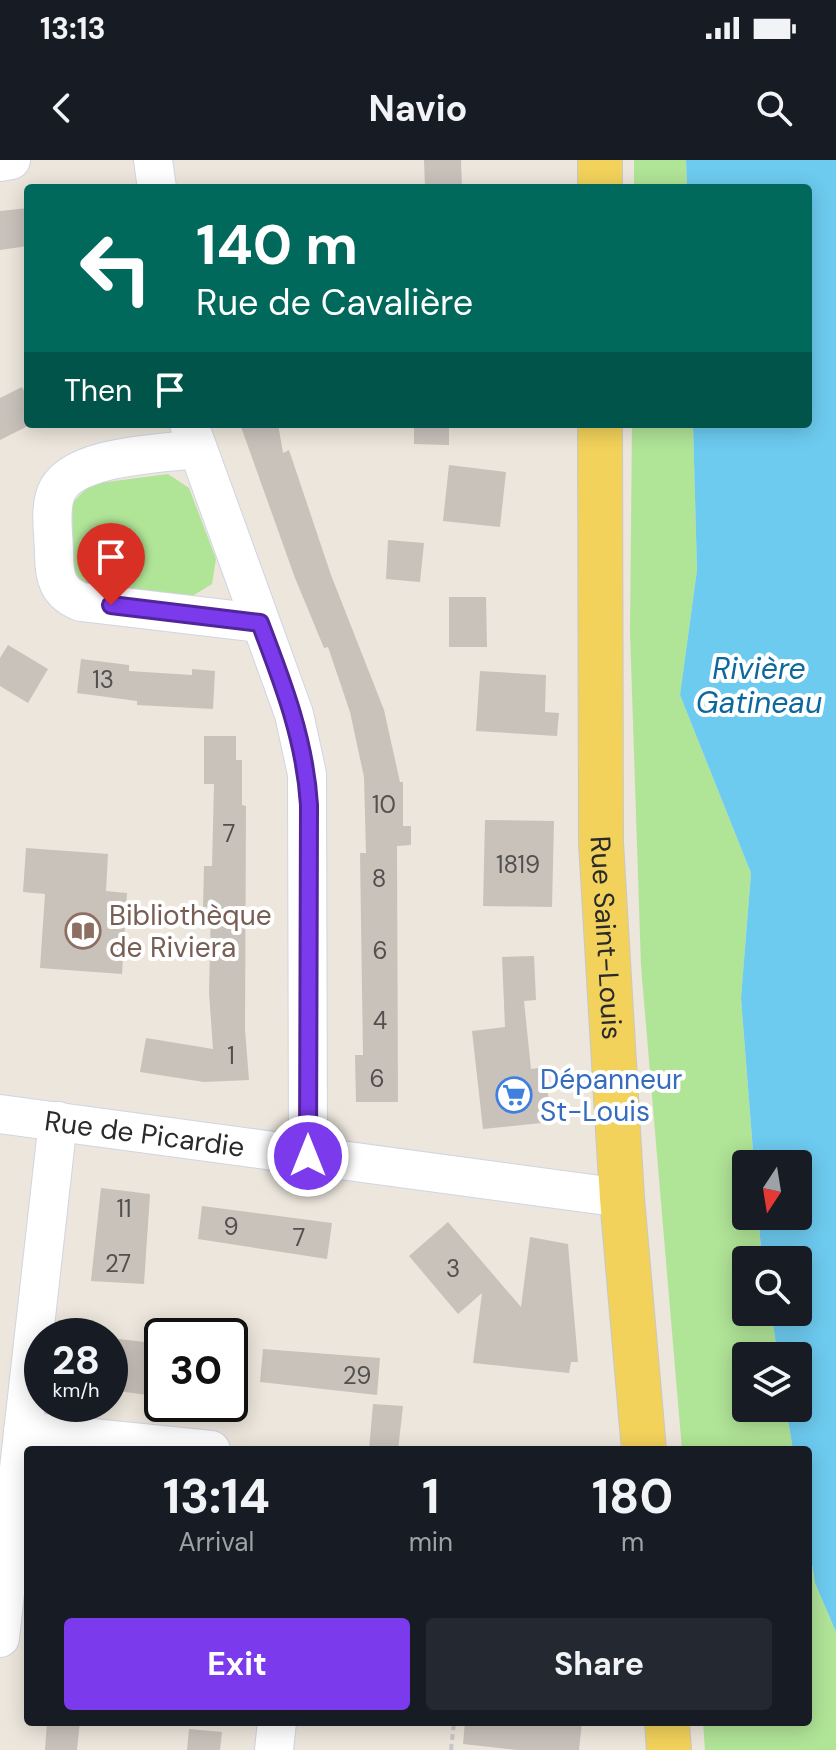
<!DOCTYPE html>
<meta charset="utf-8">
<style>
:root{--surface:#171b24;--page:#242831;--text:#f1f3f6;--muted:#9ea1a6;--accent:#7c3aed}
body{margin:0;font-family:"DM Sans",sans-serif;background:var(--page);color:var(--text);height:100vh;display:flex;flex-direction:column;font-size:30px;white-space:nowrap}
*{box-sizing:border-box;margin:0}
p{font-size:26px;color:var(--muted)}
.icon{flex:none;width:44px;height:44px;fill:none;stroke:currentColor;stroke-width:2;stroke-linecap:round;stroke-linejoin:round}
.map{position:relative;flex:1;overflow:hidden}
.drawer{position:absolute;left:24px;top:1286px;width:788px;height:280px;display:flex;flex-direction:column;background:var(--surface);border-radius:8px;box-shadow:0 4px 20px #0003}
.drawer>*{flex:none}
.guide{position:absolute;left:24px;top:24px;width:788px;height:244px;border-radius:8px;box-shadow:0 4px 20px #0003;background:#00695c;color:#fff;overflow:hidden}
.needle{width:52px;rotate:192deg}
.tools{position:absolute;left:732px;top:990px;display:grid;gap:16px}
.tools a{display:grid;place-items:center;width:80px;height:80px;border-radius:8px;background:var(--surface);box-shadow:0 4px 20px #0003;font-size:40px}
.speed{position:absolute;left:24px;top:1158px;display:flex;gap:16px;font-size:40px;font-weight:700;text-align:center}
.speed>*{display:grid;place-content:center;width:104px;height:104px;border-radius:50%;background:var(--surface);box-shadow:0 4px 20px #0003;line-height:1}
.speed small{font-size:20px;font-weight:400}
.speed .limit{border:4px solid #111;border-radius:12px;background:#fff;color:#111}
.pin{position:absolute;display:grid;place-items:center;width:68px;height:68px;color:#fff;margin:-82px -34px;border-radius:50% 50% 50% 0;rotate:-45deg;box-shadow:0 0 8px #0007}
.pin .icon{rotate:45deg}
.me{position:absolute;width:88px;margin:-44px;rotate:0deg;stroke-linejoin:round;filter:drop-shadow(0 0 6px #0008)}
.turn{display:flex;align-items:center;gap:28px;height:168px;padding:0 40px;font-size:36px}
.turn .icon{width:104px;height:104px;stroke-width:2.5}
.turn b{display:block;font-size:56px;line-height:68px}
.then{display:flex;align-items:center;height:76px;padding:0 40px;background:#0003;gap:16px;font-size:30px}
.eta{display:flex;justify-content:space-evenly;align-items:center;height:136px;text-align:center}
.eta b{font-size:48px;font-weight:700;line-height:56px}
.button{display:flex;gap:16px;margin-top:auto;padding:16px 40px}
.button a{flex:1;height:92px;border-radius:8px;background:var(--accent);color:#fff;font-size:32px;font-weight:700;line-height:92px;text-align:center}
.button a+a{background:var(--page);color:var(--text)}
.status{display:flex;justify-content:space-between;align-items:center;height:56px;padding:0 40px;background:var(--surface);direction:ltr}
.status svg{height:22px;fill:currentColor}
header{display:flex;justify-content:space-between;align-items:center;height:104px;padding:0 40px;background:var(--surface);font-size:36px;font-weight:700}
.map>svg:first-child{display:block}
</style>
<div class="status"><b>13:13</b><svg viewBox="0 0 49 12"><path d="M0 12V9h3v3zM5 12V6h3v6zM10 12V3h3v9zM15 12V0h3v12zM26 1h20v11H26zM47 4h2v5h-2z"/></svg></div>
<header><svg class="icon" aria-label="back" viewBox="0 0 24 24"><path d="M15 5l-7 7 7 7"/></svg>Navio<svg class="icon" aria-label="search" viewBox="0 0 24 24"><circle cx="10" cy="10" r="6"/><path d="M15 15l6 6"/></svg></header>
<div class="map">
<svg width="836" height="1590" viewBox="0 0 836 1590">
<rect width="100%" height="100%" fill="#ece6dc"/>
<g fill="#b0e497">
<path d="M634 0H686L687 28H634Z"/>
<path d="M632 264H693L697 410 680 535 751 713 741 838 754 1004H746V1056H758L762 1100H746V1152H771L778 1196H746V1248H786L793 1290H682L641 806 630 472Z"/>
<path d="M168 314 189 328 216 399 212 424 189 438 93 427 80 420 73 411 72 343 91 324Z"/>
<path d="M808 1379 815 1423 836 1472V1590H705L703 1562H808Z"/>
</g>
<path fill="#6dcbf0" d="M686 0H836V1472L815 1423 808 1379V1290H793L786 1248H798V1196H778L771 1152H798V1100L762 1098 758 1056H798V1004H754L741 838 751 713 680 535 697 410 693 264H808V28H687Z"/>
<g fill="#c8c2bb">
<path d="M424 0H461L462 28H425Z"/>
<path d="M28 48V86L0 90V51Z"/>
<path d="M22 227 28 238V266L0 280V238Z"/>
<path d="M240 264H278L283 293 289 290 331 415 384 550 400 622H403V666H411V685L397 686 398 942H356L355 895H363L360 693H366L364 617 350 552 328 487 324 488 295 418Z"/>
<path d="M414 264H449V285L414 284Z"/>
<path d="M449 305 506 312 500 367 443 361Z"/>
<path d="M388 380 424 383 420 422 386 419Z"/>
<path d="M449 437H486L487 487H449Z"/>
<path d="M8 485 48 509 28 543 0 526V498Z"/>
<path d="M81 499 129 505V511L192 515V509L215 511 213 549 137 545V541L77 533Z"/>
<path d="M480 511 546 515 545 552 559 553 557 576 476 571Z"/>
<path d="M204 576H236V600H242V645L246 646 245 869 249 920 204 922 140 912 146 878 213 889 209 833 211 747H203L204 706H212L214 624H204Z"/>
<path d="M485 660 554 661 552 747 483 746Z"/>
<path d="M26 688 108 694 106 731 127 733 122 814 40 808 45 734 23 732Z"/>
<path d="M534 796 536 840 524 841 531 909 545 907 551 962 483 969 472 871 505 867 502 797Z"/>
<path d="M101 1028 150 1034 144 1124 91 1121Z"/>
<path d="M202 1046 332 1063 327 1099 198 1079Z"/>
<path d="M448 1062 521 1147 530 1077 568 1084 578 1202H571L569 1213 473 1203 482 1133 458 1154 409 1096Z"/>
<path d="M110 1178 162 1184V1237L110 1230Z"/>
<path d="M263 1189 380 1198 377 1235 260 1222Z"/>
<path d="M373 1244 403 1246 398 1290H369Z"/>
<path d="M47 1562H80L77 1590H45Z"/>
<path d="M465 1562H582L579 1590H518L463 1584Z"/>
<path d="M189 1569 222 1572 220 1590H187Z"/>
</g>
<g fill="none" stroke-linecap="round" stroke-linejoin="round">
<defs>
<g id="minor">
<path d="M153 0 157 28"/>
<path d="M0 2 11 0"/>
<path d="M189 264 294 554 307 614 308 996"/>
<path d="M197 289C161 294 71 295 56 333 49 351 54 375 54 394 54 418 58 433 81 442L260 463"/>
<path id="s1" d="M0 954 622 1038"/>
<path d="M23 1271 211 1290"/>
<path d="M0 1478 58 961"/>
<path d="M274 1590 277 1562"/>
</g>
<g id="major">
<path d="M600 0V28"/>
<path id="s2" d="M600 264 601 683 622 1038 644 1290"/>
<path d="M667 1562 669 1590"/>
</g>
</defs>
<use href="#minor" stroke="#d1d4e3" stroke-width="40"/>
<use href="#major" stroke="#c8c8c8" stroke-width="46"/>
<path stroke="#c8c8c8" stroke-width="4" stroke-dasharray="6 4" stroke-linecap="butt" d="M451 1590 454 1562"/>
<use href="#minor" stroke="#fff" stroke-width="38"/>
<use href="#major" stroke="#f2d25b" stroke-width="44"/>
</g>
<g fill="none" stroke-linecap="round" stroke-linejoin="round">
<defs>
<path id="route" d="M111 445 260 463C283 523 305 580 309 645L308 996"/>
</defs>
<use href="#route" stroke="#51269a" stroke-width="20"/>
<use href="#route" stroke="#7c3aed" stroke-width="14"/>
</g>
<defs>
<symbol id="library-ring" viewBox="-11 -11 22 22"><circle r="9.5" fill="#fff" stroke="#8d6e63" stroke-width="1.5"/><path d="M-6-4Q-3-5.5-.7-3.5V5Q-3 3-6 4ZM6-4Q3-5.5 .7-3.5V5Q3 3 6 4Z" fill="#8d6e63"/></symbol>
<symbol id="supermarket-ring" viewBox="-11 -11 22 22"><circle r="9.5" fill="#fff" stroke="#3f7fe0" stroke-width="1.5"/><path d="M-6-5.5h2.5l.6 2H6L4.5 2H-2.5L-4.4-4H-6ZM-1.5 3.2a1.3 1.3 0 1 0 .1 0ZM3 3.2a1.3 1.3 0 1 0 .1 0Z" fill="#3f7fe0"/></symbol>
</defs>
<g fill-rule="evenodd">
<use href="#library-ring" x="63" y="751" width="40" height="40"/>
<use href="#supermarket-ring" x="494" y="915" width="40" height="40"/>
</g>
<g text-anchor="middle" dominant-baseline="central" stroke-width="8" stroke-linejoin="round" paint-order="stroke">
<g font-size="24" fill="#52504e">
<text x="103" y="519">13</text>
<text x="384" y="644">10</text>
<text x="229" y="673">7</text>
<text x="518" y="704">1819</text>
<text x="379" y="718">8</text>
<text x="380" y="790">6</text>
<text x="380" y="860">4</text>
<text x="231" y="895">1</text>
<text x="377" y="918">6</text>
<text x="124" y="1048">11</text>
<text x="231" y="1066">9</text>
<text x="299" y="1077">7</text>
<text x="118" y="1103">27</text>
<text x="453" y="1108">3</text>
<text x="357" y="1215">29</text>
</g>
<g font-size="28" fill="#785e54" stroke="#fff" text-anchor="start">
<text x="109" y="755">Bibliothèque<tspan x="109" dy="32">de Riviera</tspan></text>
</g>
<g font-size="28" fill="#2a2a2a" stroke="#fff">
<text stroke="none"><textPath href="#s2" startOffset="514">Rue Saint-Louis</textPath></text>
<text stroke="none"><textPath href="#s1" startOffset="146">Rue de Picardie</textPath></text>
</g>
<g font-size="28" fill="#366cbe" stroke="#fff" text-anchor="start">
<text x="540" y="919">Dépanneur<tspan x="540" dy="32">St-Louis</tspan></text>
</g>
<g font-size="30" font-style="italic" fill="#0c689d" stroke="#fff">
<text x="759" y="508">Rivière<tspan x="759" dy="34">Gatineau</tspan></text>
</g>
</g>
</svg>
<div class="tools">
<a><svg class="needle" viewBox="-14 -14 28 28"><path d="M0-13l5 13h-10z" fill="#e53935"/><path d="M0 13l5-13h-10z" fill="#9ea1a6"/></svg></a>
<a><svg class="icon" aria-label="search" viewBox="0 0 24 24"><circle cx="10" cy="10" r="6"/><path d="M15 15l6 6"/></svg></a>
<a><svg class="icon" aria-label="layers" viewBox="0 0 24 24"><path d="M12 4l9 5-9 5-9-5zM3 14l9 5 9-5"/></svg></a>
</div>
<div class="speed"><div>28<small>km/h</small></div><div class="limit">30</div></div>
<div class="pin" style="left:111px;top:445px;background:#d93025"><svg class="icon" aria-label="arrive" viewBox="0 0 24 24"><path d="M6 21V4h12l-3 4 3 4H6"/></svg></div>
<svg class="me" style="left:308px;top:996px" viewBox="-20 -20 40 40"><circle r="17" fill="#7c3aed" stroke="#fff" stroke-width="3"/><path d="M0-11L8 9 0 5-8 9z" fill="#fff"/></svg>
<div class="guide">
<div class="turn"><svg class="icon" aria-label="left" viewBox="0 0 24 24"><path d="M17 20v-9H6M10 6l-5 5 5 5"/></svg><div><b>140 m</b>Rue de Cavalière</div></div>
<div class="then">Then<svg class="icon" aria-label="arrive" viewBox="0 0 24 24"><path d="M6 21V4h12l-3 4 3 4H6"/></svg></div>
</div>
<section class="drawer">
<div class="eta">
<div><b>13:14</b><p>Arrival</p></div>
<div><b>1</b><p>min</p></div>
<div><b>180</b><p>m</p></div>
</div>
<div class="button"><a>Exit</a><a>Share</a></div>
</section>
</div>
